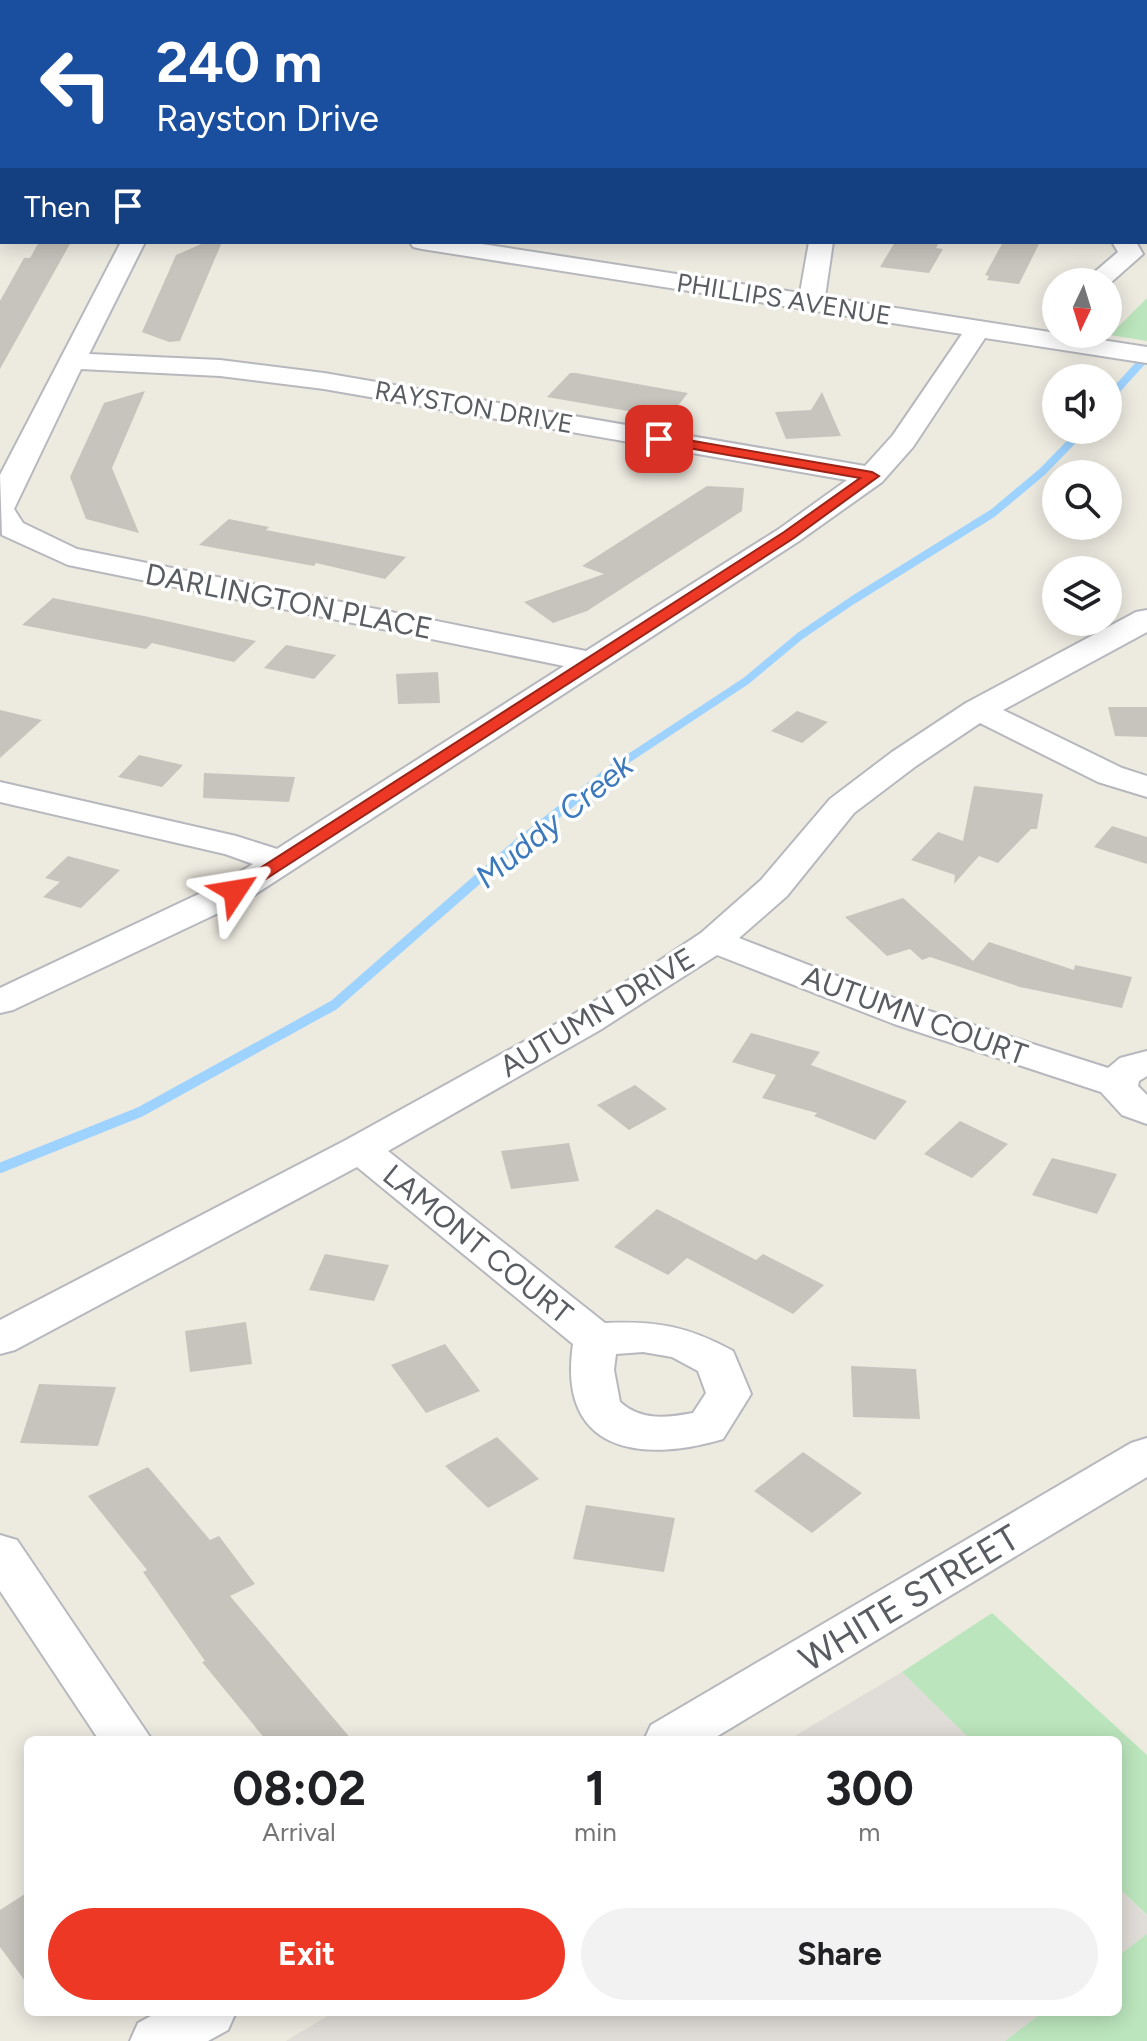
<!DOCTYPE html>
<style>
:root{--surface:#fff;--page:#f2f2f2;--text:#202124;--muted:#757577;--accent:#ed3825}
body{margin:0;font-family:Figtree,sans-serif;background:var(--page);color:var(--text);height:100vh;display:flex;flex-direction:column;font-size:30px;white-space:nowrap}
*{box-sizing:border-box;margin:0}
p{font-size:26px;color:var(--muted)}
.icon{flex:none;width:44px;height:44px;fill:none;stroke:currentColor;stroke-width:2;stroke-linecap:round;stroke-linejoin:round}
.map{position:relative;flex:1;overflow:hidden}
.sheet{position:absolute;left:24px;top:1736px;width:1098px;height:280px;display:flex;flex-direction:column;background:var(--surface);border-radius:12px;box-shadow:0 4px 20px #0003}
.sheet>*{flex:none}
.top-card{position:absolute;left:0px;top:0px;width:1148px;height:244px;box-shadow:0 4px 20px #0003;background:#1a4fa0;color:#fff;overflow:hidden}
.needle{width:52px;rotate:184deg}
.buttons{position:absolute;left:1042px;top:268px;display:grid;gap:16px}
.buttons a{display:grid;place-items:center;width:80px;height:80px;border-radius:50%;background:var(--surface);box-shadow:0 4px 20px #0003;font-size:40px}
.pin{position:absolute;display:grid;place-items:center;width:68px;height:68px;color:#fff;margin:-34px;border-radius:16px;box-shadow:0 4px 12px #0006}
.me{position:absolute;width:88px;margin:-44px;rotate:57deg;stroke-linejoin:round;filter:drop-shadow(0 0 6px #0008)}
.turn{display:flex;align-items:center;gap:28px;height:168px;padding:0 24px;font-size:36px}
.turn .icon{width:104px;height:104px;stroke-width:2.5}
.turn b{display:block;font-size:56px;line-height:68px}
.then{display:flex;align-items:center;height:76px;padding:0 24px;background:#0003;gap:16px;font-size:30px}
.eta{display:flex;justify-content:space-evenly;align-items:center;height:136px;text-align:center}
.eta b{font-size:48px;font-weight:700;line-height:56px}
.action{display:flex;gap:16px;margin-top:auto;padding:16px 24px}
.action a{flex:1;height:92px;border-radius:48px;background:var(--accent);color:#fff;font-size:32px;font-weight:700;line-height:92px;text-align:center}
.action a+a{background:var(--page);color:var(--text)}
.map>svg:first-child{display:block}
</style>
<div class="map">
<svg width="1147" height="2041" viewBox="0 0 1147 2041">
<rect width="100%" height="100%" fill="#edeae0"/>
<g fill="#e0ddd8">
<path d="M902 1672 971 1740H788Z"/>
<path d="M1118 1887 1147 1916V1934L1118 1956Z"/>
<path d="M334 2012H1043L1005 2041H286Z"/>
</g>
<g fill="#bbe5bc">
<path d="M1147 298V341L1110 335Z"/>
<path d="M992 1613 1147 1755V1915L1118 1887V1740H971L902 1672Z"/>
<path d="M1147 1934V2041H1005L1043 2012H1118V1956Z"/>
</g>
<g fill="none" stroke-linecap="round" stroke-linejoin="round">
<g stroke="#9ed3ff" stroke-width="8">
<path d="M1108 399 1147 356"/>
<path d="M614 768 746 681 800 636 853 600 993 513 1042 472 1083 430"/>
</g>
<path stroke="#9ed3ff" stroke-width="10" d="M0 1168 140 1112 334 1005 518 844 617 766"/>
</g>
<g fill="#c7c4bd">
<path d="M39 242H71L0 369V301L24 258H30Z"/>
<path d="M206 242H222L180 341 169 342 142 332 176 255Z"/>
<path d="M895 242H939L936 248 943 249 929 273 880 267Z"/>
<path d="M1003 242H1040L1019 284 987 280 989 276 985 275Z"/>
<path d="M570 373H576L688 393 668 418 547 397Z"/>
<path d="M145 391 112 468 139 533 86 519 70 477 104 403Z"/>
<path d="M822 392 841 436 786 439 775 412 811 410Z"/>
<path d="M707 486 744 488 742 511 587 611 553 623 524 602 604 574 582 566Z"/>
<path d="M229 519 269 527 266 530 406 557 385 579 316 563 314 566 199 545Z"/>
<path d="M53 598 144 616 256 641 234 662 152 643 146 649 22 625Z"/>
<path d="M286 645 336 655 314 679 264 668Z"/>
<path d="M438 672 440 703 398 704 396 674Z"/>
<path d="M1108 707H1147V737L1115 736Z"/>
<path d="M0 710 42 720 0 758Z"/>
<path d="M797 711 828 722 802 743 771 731Z"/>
<path d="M139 755 183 765 162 787 118 777Z"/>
<path d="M204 773 295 777 289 802 203 798Z"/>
<path d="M974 786 1043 794 1037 829H1031L998 863 979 856 954 884 955 875 911 860 938 832 963 841Z"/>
<path d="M1112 826 1147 837V864L1094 847Z"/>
<path d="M68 856 120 870 81 908 43 897 60 882 45 878Z"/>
<path d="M903 898 973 961 989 942 1074 970 1075 965 1132 977 1122 1008 1020 987 930 957 922 960 910 949 887 956 845 917Z"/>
<path d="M751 1033 820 1052 811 1065 907 1101 875 1140 814 1116 817 1113 762 1098 776 1075 732 1062Z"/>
<path d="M635 1085 667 1109 629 1130 597 1105Z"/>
<path d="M960 1121 1008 1144 972 1178 924 1154Z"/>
<path d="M569 1143 579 1181 511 1189 501 1151Z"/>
<path d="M1052 1158 1117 1174 1097 1214 1032 1195Z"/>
<path d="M657 1209 756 1260 763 1254 824 1285 793 1314 687 1258 668 1275 614 1247Z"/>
<path d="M325 1254 389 1265 374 1301 309 1290Z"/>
<path d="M246 1322 252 1364 190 1372 185 1331Z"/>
<path d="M445 1344 480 1391 426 1413 391 1365Z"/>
<path d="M851 1366 916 1369 920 1419 853 1417Z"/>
<path d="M39 1384 116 1387 98 1446 20 1443Z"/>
<path d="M497 1437 539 1479 488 1508 445 1466Z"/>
<path d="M803 1452 862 1493 812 1533 754 1491Z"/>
<path d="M148 1467 210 1540 219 1536 255 1584 230 1596 352 1740H266L202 1662 205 1661 143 1572 147 1570 88 1496Z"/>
<path d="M586 1505 675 1518 664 1572 573 1559Z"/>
<path d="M28 1892V1985L0 1947V1910Z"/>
</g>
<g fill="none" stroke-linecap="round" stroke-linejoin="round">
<defs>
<g id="minor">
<rect x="832" y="0" width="20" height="2"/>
<path d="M961 0H1041L1042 2H962Z"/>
<path d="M1100 0H1120L1121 2H1101Z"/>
<path d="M1147 0V12H1146V2H1139Z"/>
<rect x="0" y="181" width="2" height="14"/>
<path d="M121 242H145L89 354 220 360 324 373 865 466 893 435 962 334 422 249 413 247 410 242H469L800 293 809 242H833L825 297 1147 347V363L985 338 913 447 882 482 799 541 248 899 13 1010 0 1013V988L222 883 253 864 225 854 0 802V782L236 836 277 849 564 666 68 565 2 535 0 475ZM81 369 220 376 324 389 847 480 779 529 586 651 77 549 23 523 14 509Z"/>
<path d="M1112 242H1136L1143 254 1108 285V282H1083L1118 252Z"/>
<path d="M1147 610V632L1003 710 1122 768 1147 776V797L1098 782 980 723 916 766 854 813 787 896 739 938 920 1008 1108 1068 1120 1058 1147 1051V1076L1139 1081 1138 1086 1147 1095V1124L1122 1115 1101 1092 894 1024 717 955 600 1030 388 1151 605 1323C657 1321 687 1326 733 1351L751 1394 723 1439C639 1464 557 1451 573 1344L357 1167 15 1350 0 1354V1320L346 1140 574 1014 656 963 701 933 761 880 830 799 892 752 966 703 1136 612ZM643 1352 672 1357 698 1371 706 1393 693 1413C666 1418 641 1421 620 1402L614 1370 616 1354Z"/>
<path d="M1147 1438V1477L711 1740H644L651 1725 1131 1443Z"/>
<path d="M0 1535 17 1540 152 1740H99L0 1591Z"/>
<path d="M158 2012H236L228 2030 208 2041H130L138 2023Z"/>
</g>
</defs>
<use href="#minor" stroke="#b6b8be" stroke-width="4"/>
<use href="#minor" fill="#fff" fill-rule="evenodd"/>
</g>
<path fill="#ed3825" stroke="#9a2418" stroke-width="2" d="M659 435 872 472 879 476 794 538 241 895H229L227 891 229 888 784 532 860 478 654 442 652 439Z"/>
<g text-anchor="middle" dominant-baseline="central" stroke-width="7" stroke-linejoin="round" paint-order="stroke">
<g font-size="26" fill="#595d62" stroke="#fff">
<text transform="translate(784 299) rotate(9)">PHILLIPS AVENUE</text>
<text transform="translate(474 407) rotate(10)">RAYSTON DRIVE</text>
</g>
<g font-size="30" fill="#595d62" stroke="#fff">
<text transform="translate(289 601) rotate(11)">DARLINGTON PLACE</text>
<text transform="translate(597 1012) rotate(-31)">AUTUMN DRIVE</text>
<text transform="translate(915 1015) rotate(20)">AUTUMN COURT</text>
<text transform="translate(478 1244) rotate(39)">LAMONT COURT</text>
</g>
<g font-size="32" font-style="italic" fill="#3c79bc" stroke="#fff">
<text transform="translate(554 821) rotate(-39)">Muddy Creek</text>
</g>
<g font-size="36" fill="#595d62" stroke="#fff">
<text transform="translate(909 1598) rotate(-31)">WHITE STREET</text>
</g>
</g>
</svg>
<div class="buttons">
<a><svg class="needle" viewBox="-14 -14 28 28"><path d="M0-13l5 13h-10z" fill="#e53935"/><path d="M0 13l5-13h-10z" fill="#757577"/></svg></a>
<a><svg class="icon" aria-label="sound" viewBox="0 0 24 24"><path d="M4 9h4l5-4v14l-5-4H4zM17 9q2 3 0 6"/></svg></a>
<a><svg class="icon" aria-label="search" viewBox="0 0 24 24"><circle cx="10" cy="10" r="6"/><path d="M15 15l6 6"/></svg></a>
<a><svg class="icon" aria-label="layers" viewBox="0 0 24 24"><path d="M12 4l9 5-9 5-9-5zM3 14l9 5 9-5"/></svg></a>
</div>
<div class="pin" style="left:659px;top:439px;background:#d93025"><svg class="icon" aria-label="arrive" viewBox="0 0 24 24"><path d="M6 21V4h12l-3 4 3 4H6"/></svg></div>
<svg class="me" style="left:235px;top:891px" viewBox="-20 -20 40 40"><path d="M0-17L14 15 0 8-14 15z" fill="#ed3825" stroke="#fff" stroke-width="4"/></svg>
<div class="top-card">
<div class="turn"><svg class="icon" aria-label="left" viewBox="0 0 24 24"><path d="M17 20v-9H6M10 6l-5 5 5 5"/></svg><div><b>240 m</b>Rayston Drive</div></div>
<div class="then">Then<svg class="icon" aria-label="arrive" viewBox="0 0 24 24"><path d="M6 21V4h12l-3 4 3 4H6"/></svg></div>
</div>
<section class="sheet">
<div class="eta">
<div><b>08:02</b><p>Arrival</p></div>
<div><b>1</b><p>min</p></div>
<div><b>300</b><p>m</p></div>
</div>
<div class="action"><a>Exit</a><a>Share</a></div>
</section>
</div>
